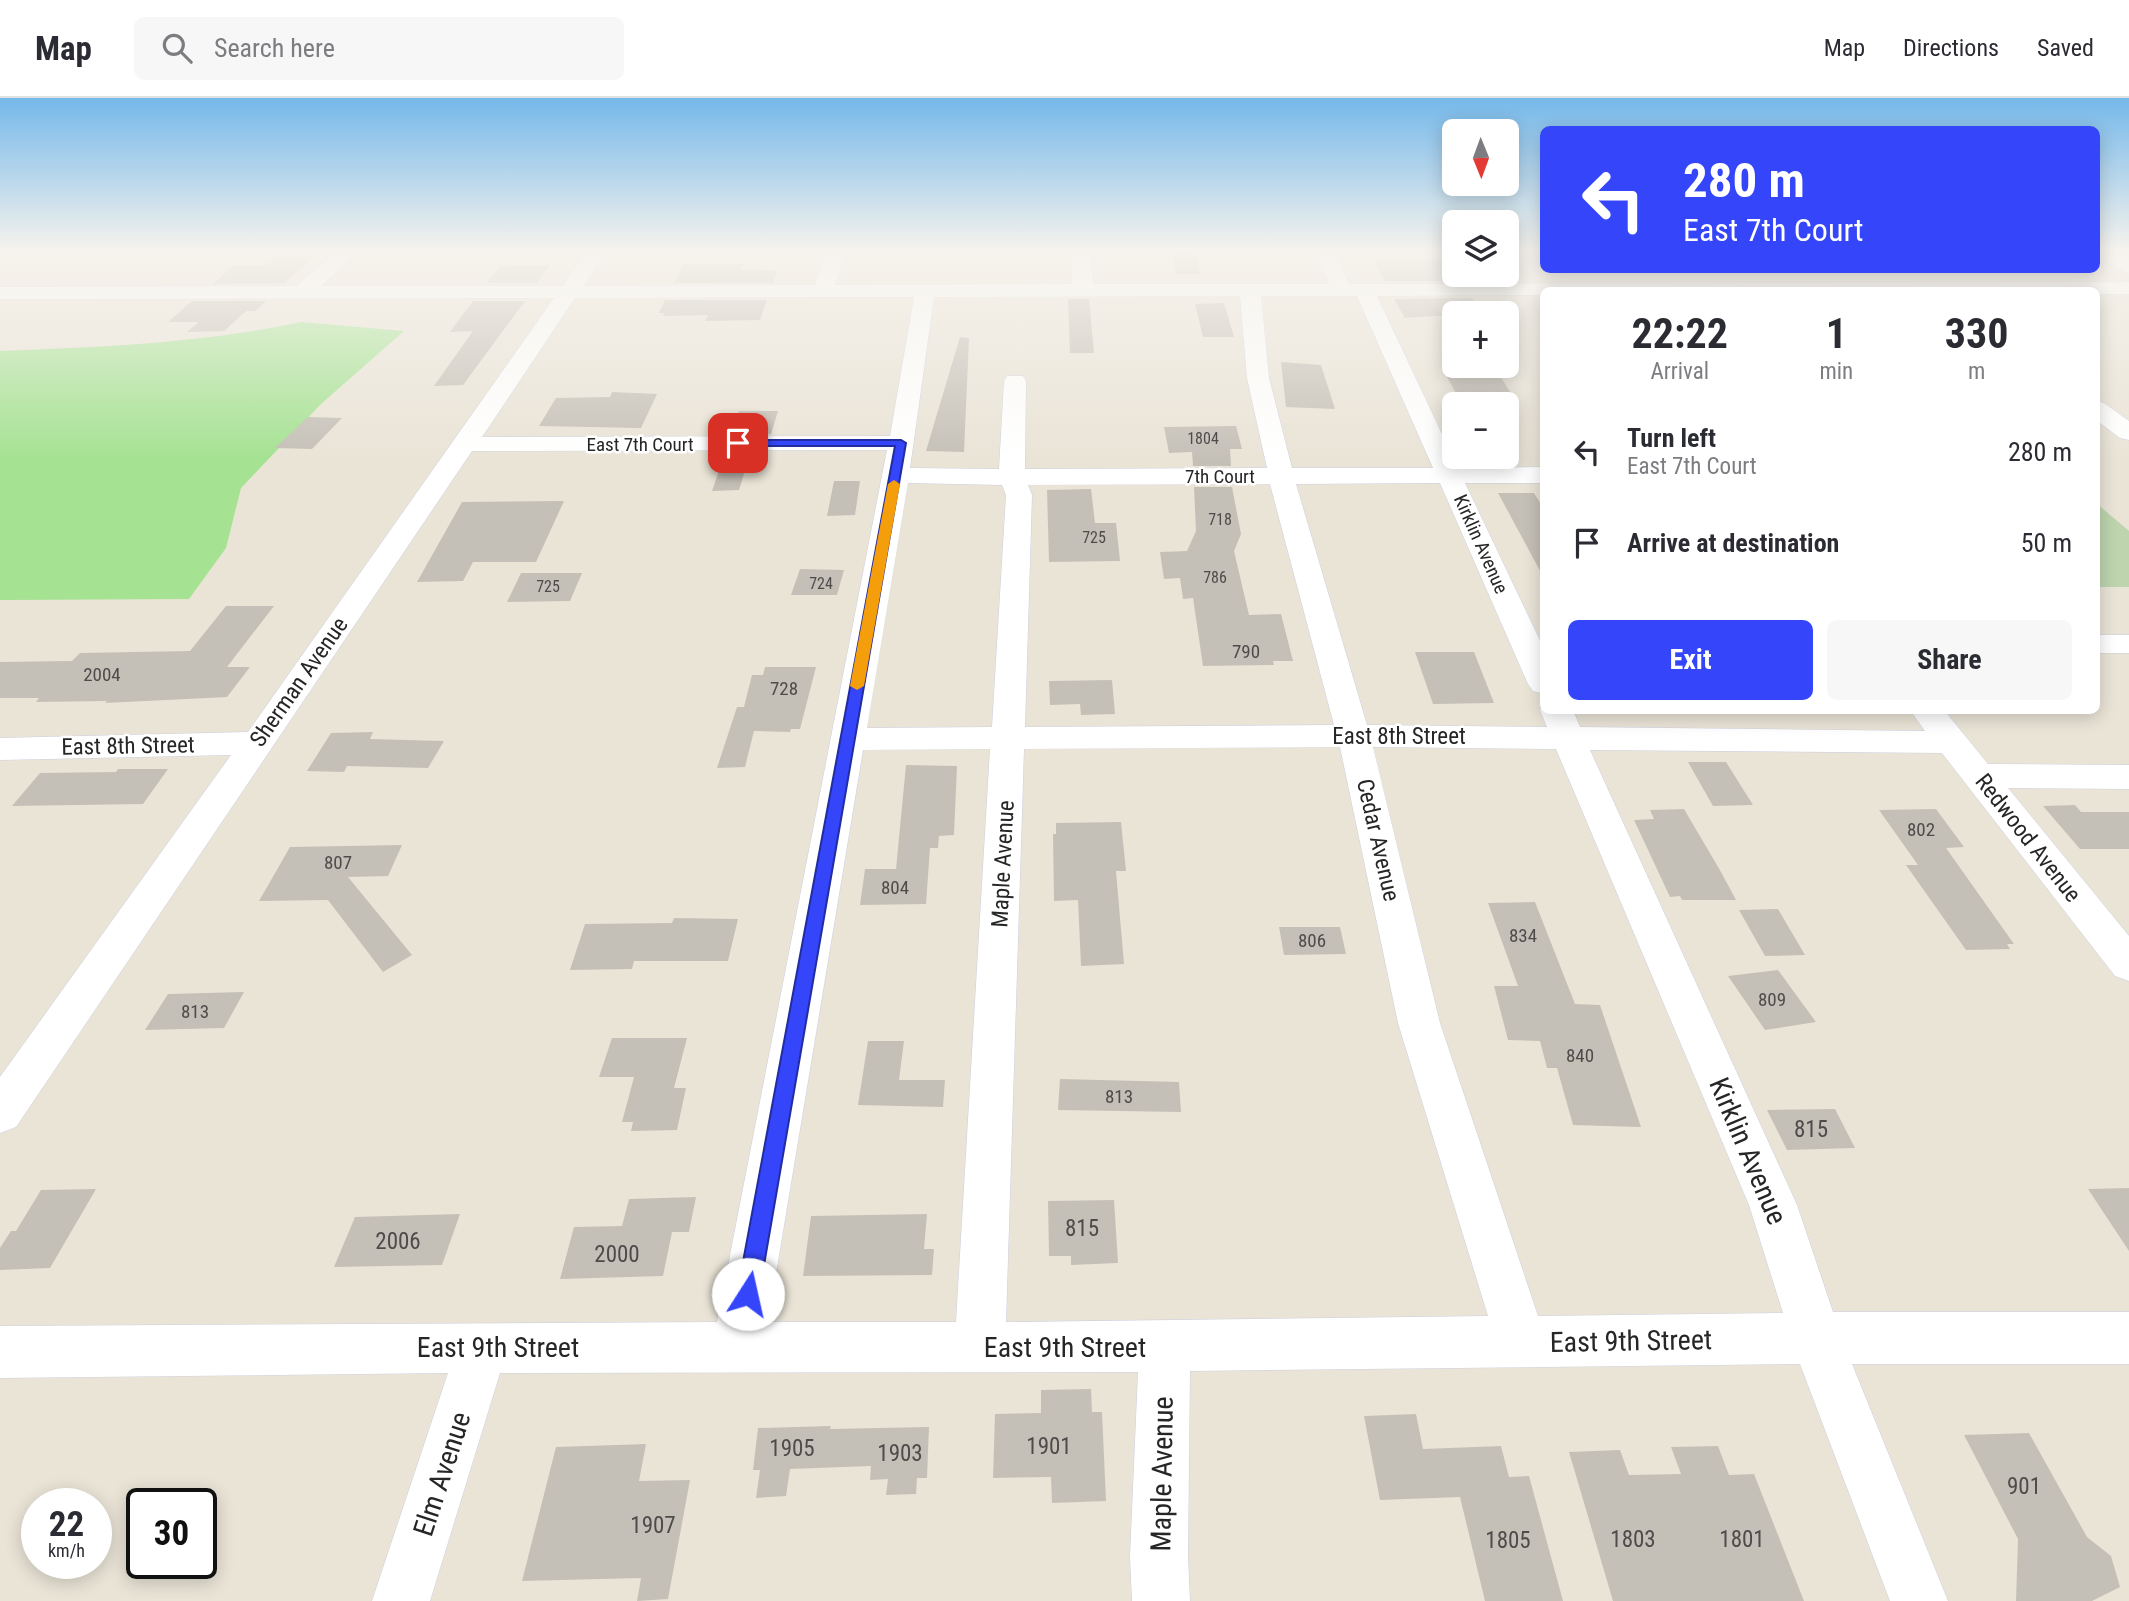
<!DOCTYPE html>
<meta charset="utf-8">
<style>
:root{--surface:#fff;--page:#f7f7f7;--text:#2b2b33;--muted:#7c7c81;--line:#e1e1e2;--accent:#3445fa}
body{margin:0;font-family:"Roboto Condensed",sans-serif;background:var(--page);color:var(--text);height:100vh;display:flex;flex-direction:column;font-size:26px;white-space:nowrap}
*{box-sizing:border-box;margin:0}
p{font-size:23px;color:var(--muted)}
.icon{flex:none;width:38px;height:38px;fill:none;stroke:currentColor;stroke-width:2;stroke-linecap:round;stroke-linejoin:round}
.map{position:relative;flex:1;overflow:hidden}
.panel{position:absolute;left:1540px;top:189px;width:560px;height:427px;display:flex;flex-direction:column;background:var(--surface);border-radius:10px;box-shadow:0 4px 18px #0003}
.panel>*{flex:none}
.hud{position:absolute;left:1540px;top:28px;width:560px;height:147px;border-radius:10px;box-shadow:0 4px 18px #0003;background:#3445fa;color:#fff;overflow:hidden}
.needle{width:46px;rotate:179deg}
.tools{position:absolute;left:1442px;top:21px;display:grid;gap:14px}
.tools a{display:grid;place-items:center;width:77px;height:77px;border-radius:10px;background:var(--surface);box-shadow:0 4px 18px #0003;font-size:35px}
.speed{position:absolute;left:21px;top:1390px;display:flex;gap:14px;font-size:35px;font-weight:700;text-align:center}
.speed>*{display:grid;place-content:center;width:91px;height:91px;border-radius:50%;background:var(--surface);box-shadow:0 4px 18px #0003;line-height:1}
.speed small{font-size:18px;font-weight:400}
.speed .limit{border:4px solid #111;border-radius:10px;background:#fff;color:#111}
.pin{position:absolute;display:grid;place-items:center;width:60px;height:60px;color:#fff;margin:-30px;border-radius:14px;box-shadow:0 4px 10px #0006}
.me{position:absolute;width:77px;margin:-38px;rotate:10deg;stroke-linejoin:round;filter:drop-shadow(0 0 5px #0008)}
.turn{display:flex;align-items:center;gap:24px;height:147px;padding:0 28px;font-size:32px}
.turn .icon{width:91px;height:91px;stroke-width:2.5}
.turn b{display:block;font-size:49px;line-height:60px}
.eta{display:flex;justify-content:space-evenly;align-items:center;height:119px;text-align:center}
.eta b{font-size:42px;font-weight:700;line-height:49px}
.primary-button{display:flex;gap:14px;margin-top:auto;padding:14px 28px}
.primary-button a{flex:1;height:80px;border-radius:10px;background:var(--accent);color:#fff;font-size:28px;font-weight:700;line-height:80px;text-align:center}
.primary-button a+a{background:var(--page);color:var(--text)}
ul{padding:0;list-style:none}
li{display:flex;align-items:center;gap:21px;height:91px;padding:0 28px}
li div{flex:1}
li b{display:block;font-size:26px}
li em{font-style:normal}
header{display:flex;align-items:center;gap:42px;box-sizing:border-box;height:98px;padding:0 35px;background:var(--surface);border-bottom:2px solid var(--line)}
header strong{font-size:33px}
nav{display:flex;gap:38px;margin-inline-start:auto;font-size:24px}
.search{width:490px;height:63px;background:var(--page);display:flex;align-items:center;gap:18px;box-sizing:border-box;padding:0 24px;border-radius:10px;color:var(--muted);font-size:26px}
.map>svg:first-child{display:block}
</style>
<header>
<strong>Map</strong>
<div class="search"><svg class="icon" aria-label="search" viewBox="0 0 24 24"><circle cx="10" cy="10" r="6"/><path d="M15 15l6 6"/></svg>Search here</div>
<nav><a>Map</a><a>Directions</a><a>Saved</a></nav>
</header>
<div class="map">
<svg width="2129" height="1503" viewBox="0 0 2129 1503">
<rect width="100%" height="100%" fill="#eae4d7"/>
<path fill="#a5e292" d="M301 224 404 233 321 306 241 390 226 450 189 501 0 502V253C101 249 203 245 301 224Z"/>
<path fill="#bdd4ae" d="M2096 405 2129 433V489H2097Z"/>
<g fill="#c5c0b7">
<path d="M1171 152H1195L1201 176H1176Z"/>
<path d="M276 159H313L285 185 213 186 234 167H268Z"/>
<path d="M1447 162 1461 183H1385L1374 163Z"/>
<path d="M684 166H743L740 171 777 173 773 185H674Z"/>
<path d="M550 167 537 185H487L500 168Z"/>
<path d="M1472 200 1482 215 1405 220 1394 201Z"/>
<path d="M1068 201H1089L1094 255H1070Z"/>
<path d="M665 202H767L760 222 705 223 708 217 663 218 664 215H659Z"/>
<path d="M192 203H266L255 213H246L224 233 187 234 199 224H168Z"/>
<path d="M473 203H525L463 287 434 288 473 233 450 234Z"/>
<path d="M1224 205 1234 239H1203L1195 206Z"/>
<path d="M960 239 969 240 964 354 926 353Z"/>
<path d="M1281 264 1321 267 1335 311 1286 309Z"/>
<path d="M1500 278 1518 306H1462L1447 279Z"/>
<path d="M612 294 657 296 641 330 539 328 556 300 610 299Z"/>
<path d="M739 313H778L771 336H731Z"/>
<path d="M308 319 342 320 312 351 275 350Z"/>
<path d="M1236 328 1242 351H1230L1231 368H1193L1192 354 1169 355 1164 329Z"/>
<path d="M725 355H765L761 369H746L739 392 712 393Z"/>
<path d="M834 383H860L855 417 827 418Z"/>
<path d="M1194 389H1232L1241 436 1234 453 1249 517 1281 516 1293 563H1273L1274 567 1203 568 1193 500 1183 501 1180 480 1164 481 1160 454 1187 453 1196 433Z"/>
<path d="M1091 391 1095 425H1116L1120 463 1049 464 1047 392Z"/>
<path d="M1498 395H1534L1544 411V480Z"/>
<path d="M564 403 536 464H473L463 483 417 484 462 404Z"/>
<path d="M800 471 844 472 837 497H791Z"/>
<path d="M521 475H582L570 503 507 504Z"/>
<path d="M226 508H274L227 569H250L227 599 105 605 107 603 36 604 39 600H0V564L72 563 80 555 190 553Z"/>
<path d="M1415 554H1474L1494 605 1433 606Z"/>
<path d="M765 569H816L800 631H791L790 634 754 633 745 669 717 670 737 609H744L752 577H763Z"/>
<path d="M1112 582 1115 616 1081 617 1080 606 1050 607 1049 583Z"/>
<path d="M373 634 370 641 444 643 428 670 347 668 344 674 307 673 331 635Z"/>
<path d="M1688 664H1726L1753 707 1713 708Z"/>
<path d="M906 667 957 668 954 737 939 738 938 750H930L926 806 860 807 865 771H896Z"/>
<path d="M118 671H168L143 706 12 708 40 675 116 674Z"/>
<path d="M2075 707 2081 714H2129V751H2080L2043 708Z"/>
<path d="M1684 711 1721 774 1736 802H1682L1680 798 1670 799 1634 722 1654 721 1650 712Z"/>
<path d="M1936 711 1964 749 1946 750 2014 846H2007L2010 851 1966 852 1906 767H1918L1879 712Z"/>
<path d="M1121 724 1126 773H1116L1124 866 1081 868 1078 802 1054 803 1053 736H1056V725Z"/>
<path d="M402 747 388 778 348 779 412 857 383 874 328 802 259 803 290 749Z"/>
<path d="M1535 804 1575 906 1600 907 1641 1029 1573 1027 1557 970H1547L1540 943 1508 942 1494 888H1518L1488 805Z"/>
<path d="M1778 811 1805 857 1765 858 1739 812Z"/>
<path d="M674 820 738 821 728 863H634L632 871 570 872 585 826 672 825Z"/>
<path d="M1279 829H1340L1346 856 1284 857Z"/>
<path d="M1778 872 1816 924 1765 932 1728 878Z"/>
<path d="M244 894 224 930 145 932 168 896Z"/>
<path d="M612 940H687L674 990H686L677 1032 631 1033 633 1024H622L634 979H599Z"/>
<path d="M868 943H904L899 982H945L943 1009 858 1007Z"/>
<path d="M1060 981 1179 984 1181 1014 1058 1012Z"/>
<path d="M1835 1011 1855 1050 1787 1052 1767 1012Z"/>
<path d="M2129 1090V1153L2088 1091Z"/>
<path d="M96 1091 50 1170 0 1172V1150L11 1133H16L41 1092Z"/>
<path d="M696 1099 689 1134H672L663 1178 560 1181 574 1129 622 1128 629 1101Z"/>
<path d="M1114 1102 1118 1165 1071 1167V1158H1049L1048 1103Z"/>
<path d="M460 1116 442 1167 334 1169 355 1119Z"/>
<path d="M927 1116 924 1151H934L932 1177 803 1178 811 1118Z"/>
<path d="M1091 1291 1092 1314H1102L1106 1403 1052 1405 1051 1379 993 1380 995 1316 1041 1315V1292Z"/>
<path d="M1416 1316 1423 1351 1501 1348 1509 1379 1529 1378 1563 1503H1485L1460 1399 1380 1402 1364 1318Z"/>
<path d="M831 1328 830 1331 929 1329 927 1380H917L916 1396 886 1397 888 1381 870 1382 871 1368 790 1371 786 1398 756 1400 760 1372H753L758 1330Z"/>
<path d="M2029 1335 2087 1439 2111 1458 2120 1489 2092 1503H2016L2018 1441 1964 1337Z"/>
<path d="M646 1346 639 1383 690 1382 668 1501 637 1503 641 1480 522 1483 556 1349Z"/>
<path d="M1718 1348 1729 1377 1754 1376 1804 1503H1613L1569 1354 1620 1352 1629 1377 1681 1376 1671 1349Z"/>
</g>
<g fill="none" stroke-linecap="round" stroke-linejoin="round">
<defs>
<g id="minor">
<path d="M338 152H359L321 188H563L588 152H607L583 188 815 187 827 152H846L835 187 1072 186 1071 152H1090L1093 186H1329L1316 152H1334L1349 186 2129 184V196H2096V192H1544V197L1377 198 1458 370 1544 369V385H1465L1544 551V596L1533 593 1528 586 1440 385 1296 386 1367 627 1547 629 1540 612 1544 606V612H1573L1580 629 1925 633 1910 612H1944L1988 666 2129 667V691L2008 690 2129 838V883L2115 878 1942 655 1590 652 1797 1107 1833 1214H2129V1266H1852L1948 1503H1890L1800 1266 1190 1273 1188 1459 1190 1503H1132L1130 1459 1138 1274 500 1275 430 1503H372L448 1275 0 1280V1228L717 1224 887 352 472 353 16 1029 0 1035V979L231 657 0 662V640L248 634 554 200 0 201V189L297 188ZM1240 198 1247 280 1267 370 1025 371 1026 283 1023 278H1007L1004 283 999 371 910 370 934 199ZM1261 198H1357L1433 370H1292L1269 280ZM827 199H914L890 338 482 339 575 200ZM908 385 1002 387 1006 397 992 629 867 630ZM1270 386 1334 627 1025 629 1032 397 1028 387ZM1340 649 1398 925 1488 1218 1006 1224 1024 651ZM1373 649 1556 651 1749 1107 1783 1215 1538 1218 1440 925ZM990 651 956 1224H768L863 652Z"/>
<path d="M2096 152H2113L2129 161V175L2096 159Z"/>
<path d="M2096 303 2104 305 2129 323V342L2120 340 2096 322Z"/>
<rect x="2096" y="537" width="33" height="18"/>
</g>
</defs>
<use href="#minor" stroke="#cdcee0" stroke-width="1"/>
<use href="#minor" fill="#fff" fill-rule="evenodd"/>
</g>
<linearGradient id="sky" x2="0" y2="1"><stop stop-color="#75b8ea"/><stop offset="0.42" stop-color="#f6f3ed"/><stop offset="1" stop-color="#f6f3ed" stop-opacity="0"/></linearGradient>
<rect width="2129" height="362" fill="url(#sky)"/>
<path fill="#3445fa" stroke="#222da2" stroke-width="2" d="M738 342H901L906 345 759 1196 756 1204 748 1207 740 1204 737 1196 895 348H734L732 345Z"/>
<path fill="#f59e0b" d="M894 382 900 386 864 588 857 592 850 588 888 386Z"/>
<g text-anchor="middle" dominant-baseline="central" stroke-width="5" stroke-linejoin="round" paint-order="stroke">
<g font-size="16" fill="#4e4c4a">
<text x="1203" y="340">1804</text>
<text x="1220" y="421">718</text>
<text x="1094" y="439">725</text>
<text x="1215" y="479">786</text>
<text x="821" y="485">724</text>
<text x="548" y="488">725</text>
</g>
<g font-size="19" fill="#262626" stroke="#fff">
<text x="640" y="346">East 7th Court</text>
<text x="1220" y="378">7th Court</text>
<text transform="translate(1481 446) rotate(66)">Kirklin Avenue</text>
</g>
<g font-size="19" fill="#4e4c4a">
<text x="1246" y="553">790</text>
<text x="102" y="576">2004</text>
<text x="784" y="590">728</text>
<text x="1921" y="731">802</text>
<text x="338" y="764">807</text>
<text x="895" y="789">804</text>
<text x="1523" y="837">834</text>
<text x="1312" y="842">806</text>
<text x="1772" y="901">809</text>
<text x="195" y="913">813</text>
<text x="1580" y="957">840</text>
<text x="1119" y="998">813</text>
</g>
<g font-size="23" fill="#262626" stroke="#fff">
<text transform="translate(299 584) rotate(-55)">Sherman Avenue</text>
<text x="1399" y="638">East 8th Street</text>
<text transform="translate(128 648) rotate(-1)">East 8th Street</text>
<text transform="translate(2028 740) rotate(52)">Redwood Avenue</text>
<text transform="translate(1378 742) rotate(77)">Cedar Avenue</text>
<text transform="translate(1003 766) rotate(-87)">Maple Avenue</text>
</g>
<g font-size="23" fill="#4e4c4a">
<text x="1811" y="1031">815</text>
<text x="1082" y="1130">815</text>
<text x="398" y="1143">2006</text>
<text x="617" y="1156">2000</text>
<text x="1049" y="1348">1901</text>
<text x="792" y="1350">1905</text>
<text x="900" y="1355">1903</text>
<text x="2024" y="1388">901</text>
<text x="653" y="1427">1907</text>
<text x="1633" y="1441">1803</text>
<text x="1742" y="1441">1801</text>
<text x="1508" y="1442">1805</text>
</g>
<g font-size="28" fill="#262626" stroke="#fff">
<text transform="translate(1748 1053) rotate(67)">Kirklin Avenue</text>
<text transform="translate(1631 1243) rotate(-1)">East 9th Street</text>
<text x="498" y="1249">East 9th Street</text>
<text x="1065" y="1249">East 9th Street</text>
<text transform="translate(442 1376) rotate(-72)">Elm Avenue</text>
<text transform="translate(1162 1376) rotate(-89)">Maple Avenue</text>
</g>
</g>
</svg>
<div class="tools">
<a><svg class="needle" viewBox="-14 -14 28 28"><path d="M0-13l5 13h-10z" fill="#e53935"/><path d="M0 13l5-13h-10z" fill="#7c7c81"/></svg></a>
<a><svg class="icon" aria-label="layers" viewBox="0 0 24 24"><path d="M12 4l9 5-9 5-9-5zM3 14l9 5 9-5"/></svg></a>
<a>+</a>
<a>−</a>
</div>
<div class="speed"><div>22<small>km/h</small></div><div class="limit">30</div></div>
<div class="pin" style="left:738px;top:345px;background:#d93025"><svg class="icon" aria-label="arrive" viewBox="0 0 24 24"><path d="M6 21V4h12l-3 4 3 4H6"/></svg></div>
<svg class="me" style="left:748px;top:1196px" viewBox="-20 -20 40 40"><circle r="19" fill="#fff"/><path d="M0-13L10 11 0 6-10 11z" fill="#3445fa"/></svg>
<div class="hud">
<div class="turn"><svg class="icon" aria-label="left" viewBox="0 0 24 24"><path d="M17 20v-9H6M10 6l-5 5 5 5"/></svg><div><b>280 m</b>East 7th Court</div></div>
</div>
<section class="panel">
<div class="eta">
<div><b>22:22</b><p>Arrival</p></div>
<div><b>1</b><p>min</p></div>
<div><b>330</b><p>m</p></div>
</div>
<ul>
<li><svg class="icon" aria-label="left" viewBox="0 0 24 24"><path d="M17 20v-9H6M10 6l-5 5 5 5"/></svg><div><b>Turn left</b><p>East 7th Court</p></div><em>280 m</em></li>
<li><svg class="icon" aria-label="arrive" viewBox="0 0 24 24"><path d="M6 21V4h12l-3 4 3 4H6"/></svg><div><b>Arrive at destination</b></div><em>50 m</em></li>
</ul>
<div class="primary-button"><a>Exit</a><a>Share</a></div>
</section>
</div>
